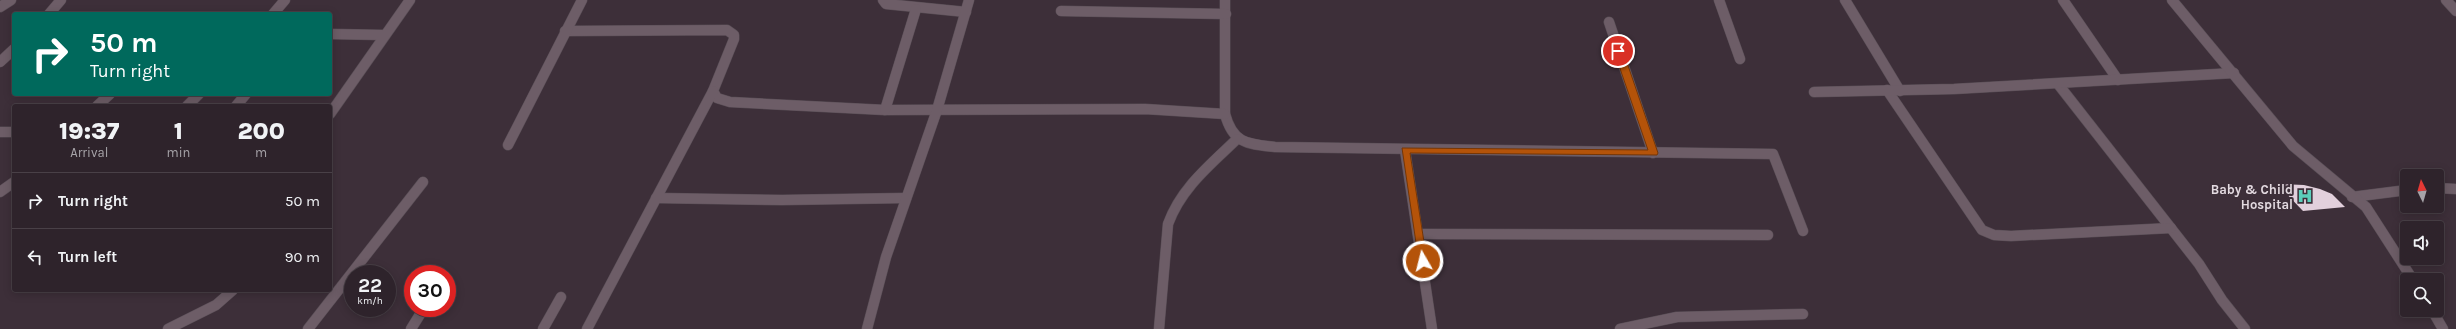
<!DOCTYPE html>
<style>
:root{--surface:#2e232b;--page:#3a2f37;--text:#f1f3f6;--muted:#a7a4a9;--line:#494047}
body{margin:0;font-family:Karla,sans-serif;background:var(--page);color:var(--text);height:100vh;display:flex;flex-direction:column;font-size:15px;white-space:nowrap}
*{box-sizing:border-box;margin:0}
p{font-size:13px;color:var(--muted)}
.icon{flex:none;width:22px;height:22px;fill:none;stroke:currentColor;stroke-width:2;stroke-linecap:round;stroke-linejoin:round}
.map{position:relative;flex:1;overflow:hidden}
.drawer{position:absolute;left:12px;top:104px;width:320px;height:188px;display:flex;flex-direction:column;background:var(--surface);border-radius:4px;box-shadow:0 2px 10px #0003,0 0 0 1px var(--line)}
.drawer>*{flex:none}
.top-card{position:absolute;left:12px;top:12px;width:320px;height:84px;border-radius:4px;box-shadow:0 2px 10px #0003,0 0 0 1px var(--line);background:#00695c;color:#fff;overflow:hidden}
.needle{width:26px;rotate:355deg}
.tools{position:absolute;left:2400px;top:169px;display:grid;gap:8px}
.tools a{display:grid;place-items:center;width:44px;height:44px;border-radius:4px;background:var(--surface);box-shadow:0 2px 10px #0003,0 0 0 1px var(--line);font-size:20px}
.speed{position:absolute;left:344px;top:265px;display:flex;gap:8px;font-size:20px;font-weight:700;text-align:center}
.speed>*{display:grid;place-content:center;width:52px;height:52px;border-radius:50%;background:var(--surface);box-shadow:0 2px 10px #0003,0 0 0 1px var(--line);line-height:1}
.speed small{font-size:10px;font-weight:400}
.speed .limit{border:6px solid #d22;background:#fff;color:#111}
.pin{position:absolute;display:grid;place-items:center;width:34px;height:34px;color:#fff;margin:-17px;border:2px solid #fff;border-radius:50%;box-shadow:0 1px 4px #0007}
.me{position:absolute;width:44px;margin:-22px;rotate:352deg;stroke-linejoin:round;filter:drop-shadow(0 0 3px #0008)}
.turn{display:flex;align-items:center;gap:14px;height:84px;padding:0 12px;font-size:18px}
.turn .icon{width:52px;height:52px;stroke-width:2.5}
.turn b{display:block;font-size:28px;line-height:34px}
.eta{display:flex;justify-content:space-evenly;align-items:center;height:68px;text-align:center}
.eta b{font-size:24px;font-weight:800;line-height:28px}
ul{padding:0;list-style:none}
li{display:flex;align-items:center;gap:12px;height:56px;padding:0 12px;border-top:1px solid var(--line)}
li div{flex:1}
li b{display:block;font-size:15px}
li em{font-style:normal}
.map>svg:first-child{display:block}
</style>
<div class="map">
<svg width="2456" height="329" viewBox="0 0 2456 329">
<rect width="100%" height="100%" fill="#3d2f39"/>
<path fill="#e2d0dc" d="M2277 184 2304 185 2320 189 2332 194 2345 207 2303 211Z"/>
<g fill="none" stroke-linecap="round" stroke-linejoin="round">
<defs>
<g id="minor">
<path d="M883 0 886 4 966 12"/>
<path d="M1225 0V114C1233 144 1248 144 1275 147L1773 154 1803 231"/>
<path d="M1719 0 1740 59"/>
<path d="M1845 0 1900 91"/>
<path d="M2063 0 2118 80"/>
<path d="M2446 0 2456 11"/>
<path d="M0 7 11 0"/>
<path d="M1061 11 1226 14"/>
<path d="M49 14 61 0"/>
<path d="M273 14 285 0"/>
<path d="M1609 22 1653 153"/>
<path d="M565 31 727 30 734 35V39L713 91 717 98 730 102 885 110 1145 109 1225 114"/>
<path d="M330 34 384 35"/>
<path d="M0 62 14 49"/>
<path d="M2058 84 2199 264 2222 300 2245 329"/>
<path d="M1887 90 1982 230 1994 235 2011 236 2171 228"/>
<path d="M1814 92 1954 89 2234 73"/>
<path d="M97 106 110 94"/>
<path d="M187 106 199 94"/>
<path d="M236 106 246 94"/>
<path d="M885 110 916 9"/>
<path d="M330 114 410 0"/>
<path d="M0 132H14"/>
<path d="M508 145 582 0"/>
<path d="M1405 150 1432 329"/>
<path d="M2437 188 2456 189"/>
<path d="M0 192 14 182"/>
<path d="M2352 197 2407 190"/>
<path d="M656 198 782 200 906 198"/>
<path d="M1419 234 1768 235"/>
<path d="M168 329 216 305 233 290"/>
<path d="M308 329 423 182"/>
<path d="M411 329 424 308"/>
<path d="M543 329 561 297"/>
<path d="M587 329 713 91"/>
<path d="M867 329 886 257 937 110 969 0"/>
<path d="M1159 329 1168 224C1181 188 1210 165 1237 139"/>
<path d="M1620 329 1677 317 1803 314"/>
</g>
<g id="tertiary">
<path d="M2172 0 2293 146 2366 207 2413 280"/>
<path d="M2432 310 2443 329"/>
</g>
</defs>
<use href="#minor" stroke="#594e56" stroke-width="11"/>
<use href="#tertiary" stroke="#594e56" stroke-width="11"/>
<use href="#minor" stroke="#6d5d67" stroke-width="10"/>
<use href="#tertiary" stroke="#6d5d67" stroke-width="10"/>
</g>
<path fill="#b45309" stroke="#753606" d="M1618 49 1623 51 1658 153 1657 155 1410 153 1427 261 1426 263H1419L1402 148 1648 150 1614 51Z"/>
<defs>
<symbol id="hospital-bare" viewBox="-9 -9 18 18"><path d="M-5-5h3v3.5h4V-5h3V5h-3V1.5h-4V5h-3Z" fill="#5bcebb" stroke="#3d2f39" stroke-width="2.5" paint-order="stroke"/></symbol>
</defs>
<g fill-rule="evenodd">
<use href="#hospital-bare" x="2294" y="185" width="22" height="22"/>
</g>
<g text-anchor="middle" dominant-baseline="central" stroke-width="4" stroke-linejoin="round" paint-order="stroke">
<g font-size="13" font-weight="bold" fill="#e3dae0" stroke="#3d2f39" text-anchor="end">
<text x="2293" y="189">Baby &amp; Child<tspan x="2293" dy="15">Hospital</tspan></text>
</g>
</g>
</svg>
<div class="tools">
<a><svg class="needle" viewBox="-14 -14 28 28"><path d="M0-13l5 13h-10z" fill="#e53935"/><path d="M0 13l5-13h-10z" fill="#a7a4a9"/></svg></a>
<a><svg class="icon" aria-label="sound" viewBox="0 0 24 24"><path d="M4 9h4l5-4v14l-5-4H4zM17 9q2 3 0 6"/></svg></a>
<a><svg class="icon" aria-label="search" viewBox="0 0 24 24"><circle cx="10" cy="10" r="6"/><path d="M15 15l6 6"/></svg></a>
</div>
<div class="speed"><div>22<small>km/h</small></div><div class="limit">30</div></div>
<div class="pin" style="left:1618px;top:51px;background:#d93025"><svg class="icon" aria-label="arrive" viewBox="0 0 24 24"><path d="M6 21V4h12l-3 4 3 4H6"/></svg></div>
<svg class="me" style="left:1423px;top:261px" viewBox="-20 -20 40 40"><circle r="17" fill="#b45309" stroke="#fff" stroke-width="3"/><path d="M0-11L8 9 0 5-8 9z" fill="#fff"/></svg>
<div class="top-card">
<div class="turn"><svg class="icon" aria-label="right" viewBox="0 0 24 24"><path d="M7 20v-9h11M14 6l5 5-5 5"/></svg><div><b>50 m</b>Turn right</div></div>
</div>
<section class="drawer">
<div class="eta">
<div><b>19:37</b><p>Arrival</p></div>
<div><b>1</b><p>min</p></div>
<div><b>200</b><p>m</p></div>
</div>
<ul>
<li><svg class="icon" aria-label="right" viewBox="0 0 24 24"><path d="M7 20v-9h11M14 6l5 5-5 5"/></svg><div><b>Turn right</b></div><em>50 m</em></li>
<li><svg class="icon" aria-label="left" viewBox="0 0 24 24"><path d="M17 20v-9H6M10 6l-5 5 5 5"/></svg><div><b>Turn left</b></div><em>90 m</em></li>
</ul>
</section>
</div>
